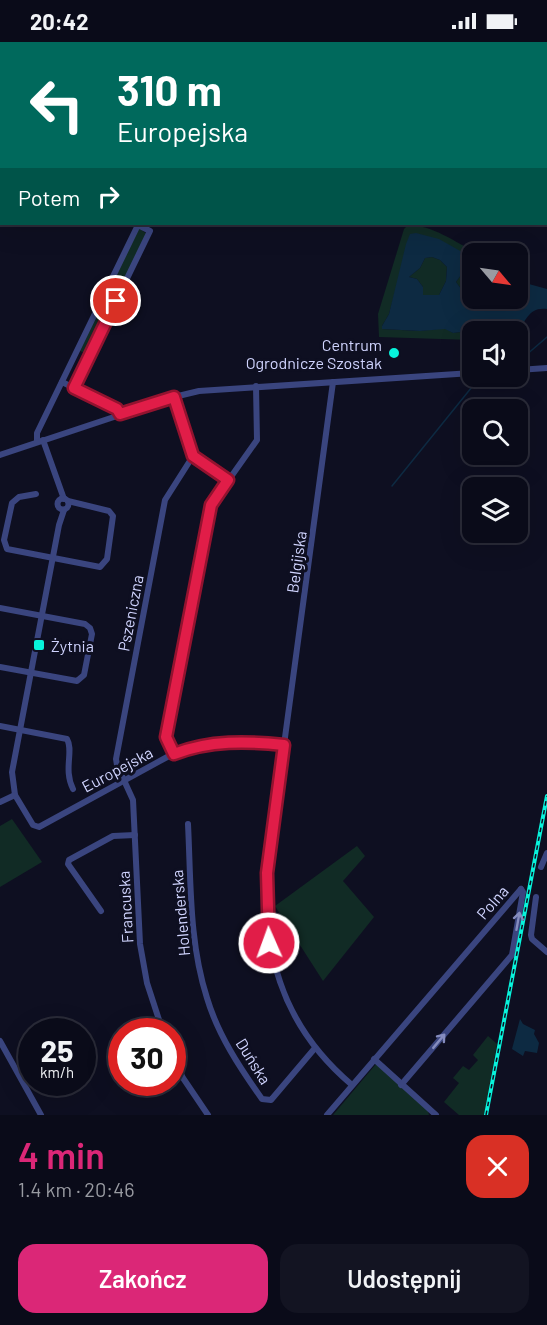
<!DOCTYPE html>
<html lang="pl">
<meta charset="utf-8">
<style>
:root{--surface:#0a0b19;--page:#131422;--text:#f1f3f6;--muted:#999ba2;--line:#2a2b38;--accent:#db2777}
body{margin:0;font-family:Barlow,sans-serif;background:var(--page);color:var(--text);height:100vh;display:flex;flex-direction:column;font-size:22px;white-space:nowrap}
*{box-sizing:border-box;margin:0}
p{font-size:20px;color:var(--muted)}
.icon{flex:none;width:33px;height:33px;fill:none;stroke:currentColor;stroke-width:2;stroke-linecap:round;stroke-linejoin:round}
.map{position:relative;height:1073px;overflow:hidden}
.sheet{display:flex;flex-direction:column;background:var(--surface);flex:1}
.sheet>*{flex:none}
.banner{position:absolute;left:0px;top:0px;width:548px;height:183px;box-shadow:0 6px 24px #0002,0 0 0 2px var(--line);background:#00695c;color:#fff;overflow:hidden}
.needle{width:39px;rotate:119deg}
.controls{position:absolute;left:462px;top:201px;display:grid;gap:12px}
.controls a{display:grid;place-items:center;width:66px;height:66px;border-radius:12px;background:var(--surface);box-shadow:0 6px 24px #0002,0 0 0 2px var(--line);font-size:30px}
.speed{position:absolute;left:18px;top:976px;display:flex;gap:12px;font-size:30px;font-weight:700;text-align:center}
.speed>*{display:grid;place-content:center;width:78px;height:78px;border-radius:50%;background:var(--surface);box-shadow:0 6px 24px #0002,0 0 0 2px var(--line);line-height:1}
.speed small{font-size:15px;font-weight:400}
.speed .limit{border:9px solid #d22;background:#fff;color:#111}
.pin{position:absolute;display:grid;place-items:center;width:51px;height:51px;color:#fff;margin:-26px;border:3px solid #fff;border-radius:50%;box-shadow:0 2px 6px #0007}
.me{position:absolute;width:66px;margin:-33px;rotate:358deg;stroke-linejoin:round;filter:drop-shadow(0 0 4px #0008)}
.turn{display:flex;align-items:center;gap:21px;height:126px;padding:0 18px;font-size:27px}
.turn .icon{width:78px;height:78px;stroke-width:2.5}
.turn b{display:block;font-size:42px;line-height:51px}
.then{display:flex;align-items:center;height:57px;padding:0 18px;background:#0003;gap:12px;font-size:22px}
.round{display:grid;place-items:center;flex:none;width:63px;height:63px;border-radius:18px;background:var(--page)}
.headline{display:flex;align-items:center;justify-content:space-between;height:102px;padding:0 18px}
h1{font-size:36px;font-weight:600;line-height:45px;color:var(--accent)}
.button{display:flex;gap:12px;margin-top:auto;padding:12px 18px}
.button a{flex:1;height:69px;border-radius:18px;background:var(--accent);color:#fff;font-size:24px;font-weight:600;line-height:69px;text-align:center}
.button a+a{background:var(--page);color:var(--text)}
.status{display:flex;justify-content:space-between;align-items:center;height:42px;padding:0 30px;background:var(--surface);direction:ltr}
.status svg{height:16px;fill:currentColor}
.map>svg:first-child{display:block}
</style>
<div class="status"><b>20:42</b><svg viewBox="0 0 49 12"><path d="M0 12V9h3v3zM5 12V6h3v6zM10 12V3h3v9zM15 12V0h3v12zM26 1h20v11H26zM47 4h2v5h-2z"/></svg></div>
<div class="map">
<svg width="547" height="1073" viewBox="0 0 547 1073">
<rect width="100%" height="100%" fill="#0e0f21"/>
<g fill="#112b25">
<path d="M408 183C432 183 456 200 476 211L472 212V250L465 252 456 240 471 219 411 192 389 272 382 284 383 287 420 289 445 286 453 291 468 289 472 293V298L379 295 378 272 404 187Z"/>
<path d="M140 187 147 192 115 255 107 251 136 189Z"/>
<path d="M432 215 440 218 447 225 446 239 439 253H423V245L417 237 409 235 420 226 425 216Z"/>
<path d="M105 257 113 261 87 312 80 309 79 306Z"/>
<path d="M12 777 42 820 0 845V784Z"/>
<path d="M357 804 365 814 343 839 374 875 323 939 275 864Z"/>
<path d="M488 994 497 1002 484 1073H459L444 1060 459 1041 453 1036 463 1024 469 1028 478 1018 473 1013Z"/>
<path d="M376 1022 428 1069 429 1073H333Z"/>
</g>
<g fill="#0d2a42" fill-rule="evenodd">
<path d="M416 191 439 197 471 215V219L456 240 465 252 472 250V256H518V239L547 247V267C527 265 529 279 515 289L472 290V293L468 289 453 291 445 287 420 289 382 287V284L389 272 406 202 410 192ZM432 215 440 218 447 225 446 239 439 253H423V245L417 237 409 235 420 226 425 216Z"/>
<path d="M520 977 523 982 535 988 534 992 539 1001 537 1011 525 1009 523 1014 512 1007Z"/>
</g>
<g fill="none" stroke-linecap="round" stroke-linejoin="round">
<g stroke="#0d2a42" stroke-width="1.5">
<path d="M0 12 2 14"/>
<path d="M518 320 547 295"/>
<path d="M392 444 480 335"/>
</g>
<g stroke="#3a457f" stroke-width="6">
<path d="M518 328 547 326"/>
<path d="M62 340 117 367 120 372"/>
<path d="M333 340 269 814C260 906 280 982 352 1043"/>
<path d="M174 355 193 414 228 438"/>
<path d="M43 398 64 457"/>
<path d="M37 399V391L137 185 140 184 150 189 74 346"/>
<path d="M0 413 174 355 199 349 472 331"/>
<path d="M36 452 19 455 12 461 4 498 7 507 100 525 107 517 113 474 109 469 68 459"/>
<circle cx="63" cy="462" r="5.5"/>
<path d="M64 468 59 483 12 730 15 753 33 783 39 785 169 714C206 698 246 699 284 703"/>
<path d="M0 566 85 582 90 586 92 592 84 633 77 639 0 625"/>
<path d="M0 684 67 697C74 709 63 727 73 747"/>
<path d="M174 712 166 692 211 463 257 398 256 344"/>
<path d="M0 760 15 753"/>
<path d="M188 782C191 841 189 900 207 956 218 993 240 1026 262 1057L271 1058 315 1006"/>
<path d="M541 825 547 811"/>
<path d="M536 855 531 893 532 897 547 910"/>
<path d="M101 869 68 822 69 818 113 794 135 793"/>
<path d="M163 990 147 941 140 902 133 758 117 723 116 717 165 458 193 414"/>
<path d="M0 999 41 1073"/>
<path d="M172 1013 183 1036 208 1073"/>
<path d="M374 1017 436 1073"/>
<path d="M401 1043 512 913 523 850 521 847"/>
<path d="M327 1073 521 847"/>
</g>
<defs>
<path id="rail" d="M486 1073 547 754"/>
</defs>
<use href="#rail" stroke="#07f3db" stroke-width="4"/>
<use href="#rail" stroke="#0e0f21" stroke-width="1.5" stroke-dasharray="4.5" stroke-linecap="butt"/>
</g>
<defs><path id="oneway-shaft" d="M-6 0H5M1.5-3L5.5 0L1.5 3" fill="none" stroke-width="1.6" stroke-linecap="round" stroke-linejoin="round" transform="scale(1.5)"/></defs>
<g stroke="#858cbe">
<use href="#oneway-shaft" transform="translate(518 879) rotate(-80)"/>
<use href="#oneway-shaft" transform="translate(439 999) rotate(-50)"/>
</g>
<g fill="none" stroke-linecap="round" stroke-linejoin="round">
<defs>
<path id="route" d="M116 259 74 346 117 367 120 372 174 355 193 414 228 438 211 463 166 695 174 712C210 698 247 699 284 703L267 831 269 901"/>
</defs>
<use href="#route" stroke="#92132f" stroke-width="15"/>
<use href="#route" stroke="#e11d48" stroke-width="10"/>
</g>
<g fill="#07f3db" stroke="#0e0f21" stroke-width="2">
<circle cx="394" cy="311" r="6"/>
<rect x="33" y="597" width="12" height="12" rx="3"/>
</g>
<g text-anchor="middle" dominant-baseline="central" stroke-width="6" stroke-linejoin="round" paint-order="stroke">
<g font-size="16" fill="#d0d4fe" stroke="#0e0f21" text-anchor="end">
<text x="382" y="302">Centrum<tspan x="382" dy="18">Ogrodnicze Szostak</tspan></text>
<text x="51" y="603" text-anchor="start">Żytnia</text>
</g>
<g font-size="16" fill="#d0d4fe" stroke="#0e0f21">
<text transform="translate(296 520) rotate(-82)">Belgijska</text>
<text transform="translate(130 571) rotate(-79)">Pszeniczna</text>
<text transform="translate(117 727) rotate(-28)">Europejska</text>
<text transform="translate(492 860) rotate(-49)">Polna</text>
<text transform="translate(125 865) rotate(-93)">Francuska</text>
<text transform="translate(180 871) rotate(-95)">Holenderska</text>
<text transform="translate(254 1019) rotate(58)">Duńska</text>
</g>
</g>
</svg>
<div class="controls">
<a><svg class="needle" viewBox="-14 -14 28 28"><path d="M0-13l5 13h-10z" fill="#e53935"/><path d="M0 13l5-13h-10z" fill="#999ba2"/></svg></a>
<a><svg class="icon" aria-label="sound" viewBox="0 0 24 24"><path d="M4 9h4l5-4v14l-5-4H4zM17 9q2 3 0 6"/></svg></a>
<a><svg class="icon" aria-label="search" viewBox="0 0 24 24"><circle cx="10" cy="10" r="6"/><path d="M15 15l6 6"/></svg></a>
<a><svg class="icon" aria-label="layers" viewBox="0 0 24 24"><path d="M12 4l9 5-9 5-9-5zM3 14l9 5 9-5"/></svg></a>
</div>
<div class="speed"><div>25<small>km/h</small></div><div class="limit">30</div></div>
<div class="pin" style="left:116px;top:259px;background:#d93025"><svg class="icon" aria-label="arrive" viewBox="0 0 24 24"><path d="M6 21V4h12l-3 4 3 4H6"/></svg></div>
<svg class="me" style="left:269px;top:901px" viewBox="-20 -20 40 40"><circle r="17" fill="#e11d48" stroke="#fff" stroke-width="3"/><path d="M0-11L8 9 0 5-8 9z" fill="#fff"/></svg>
<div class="banner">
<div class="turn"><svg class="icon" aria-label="left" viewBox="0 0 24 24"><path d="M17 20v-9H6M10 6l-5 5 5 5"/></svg><div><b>310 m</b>Europejska</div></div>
<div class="then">Potem<svg class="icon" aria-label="right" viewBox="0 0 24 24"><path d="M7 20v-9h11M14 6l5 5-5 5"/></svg></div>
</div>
</div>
<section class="sheet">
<div class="headline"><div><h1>4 min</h1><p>1.4 km · 20:46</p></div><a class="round" style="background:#d93025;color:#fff"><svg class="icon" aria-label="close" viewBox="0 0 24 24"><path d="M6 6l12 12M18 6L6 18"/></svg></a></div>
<div class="button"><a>Zakończ</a><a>Udostępnij</a></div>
</section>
